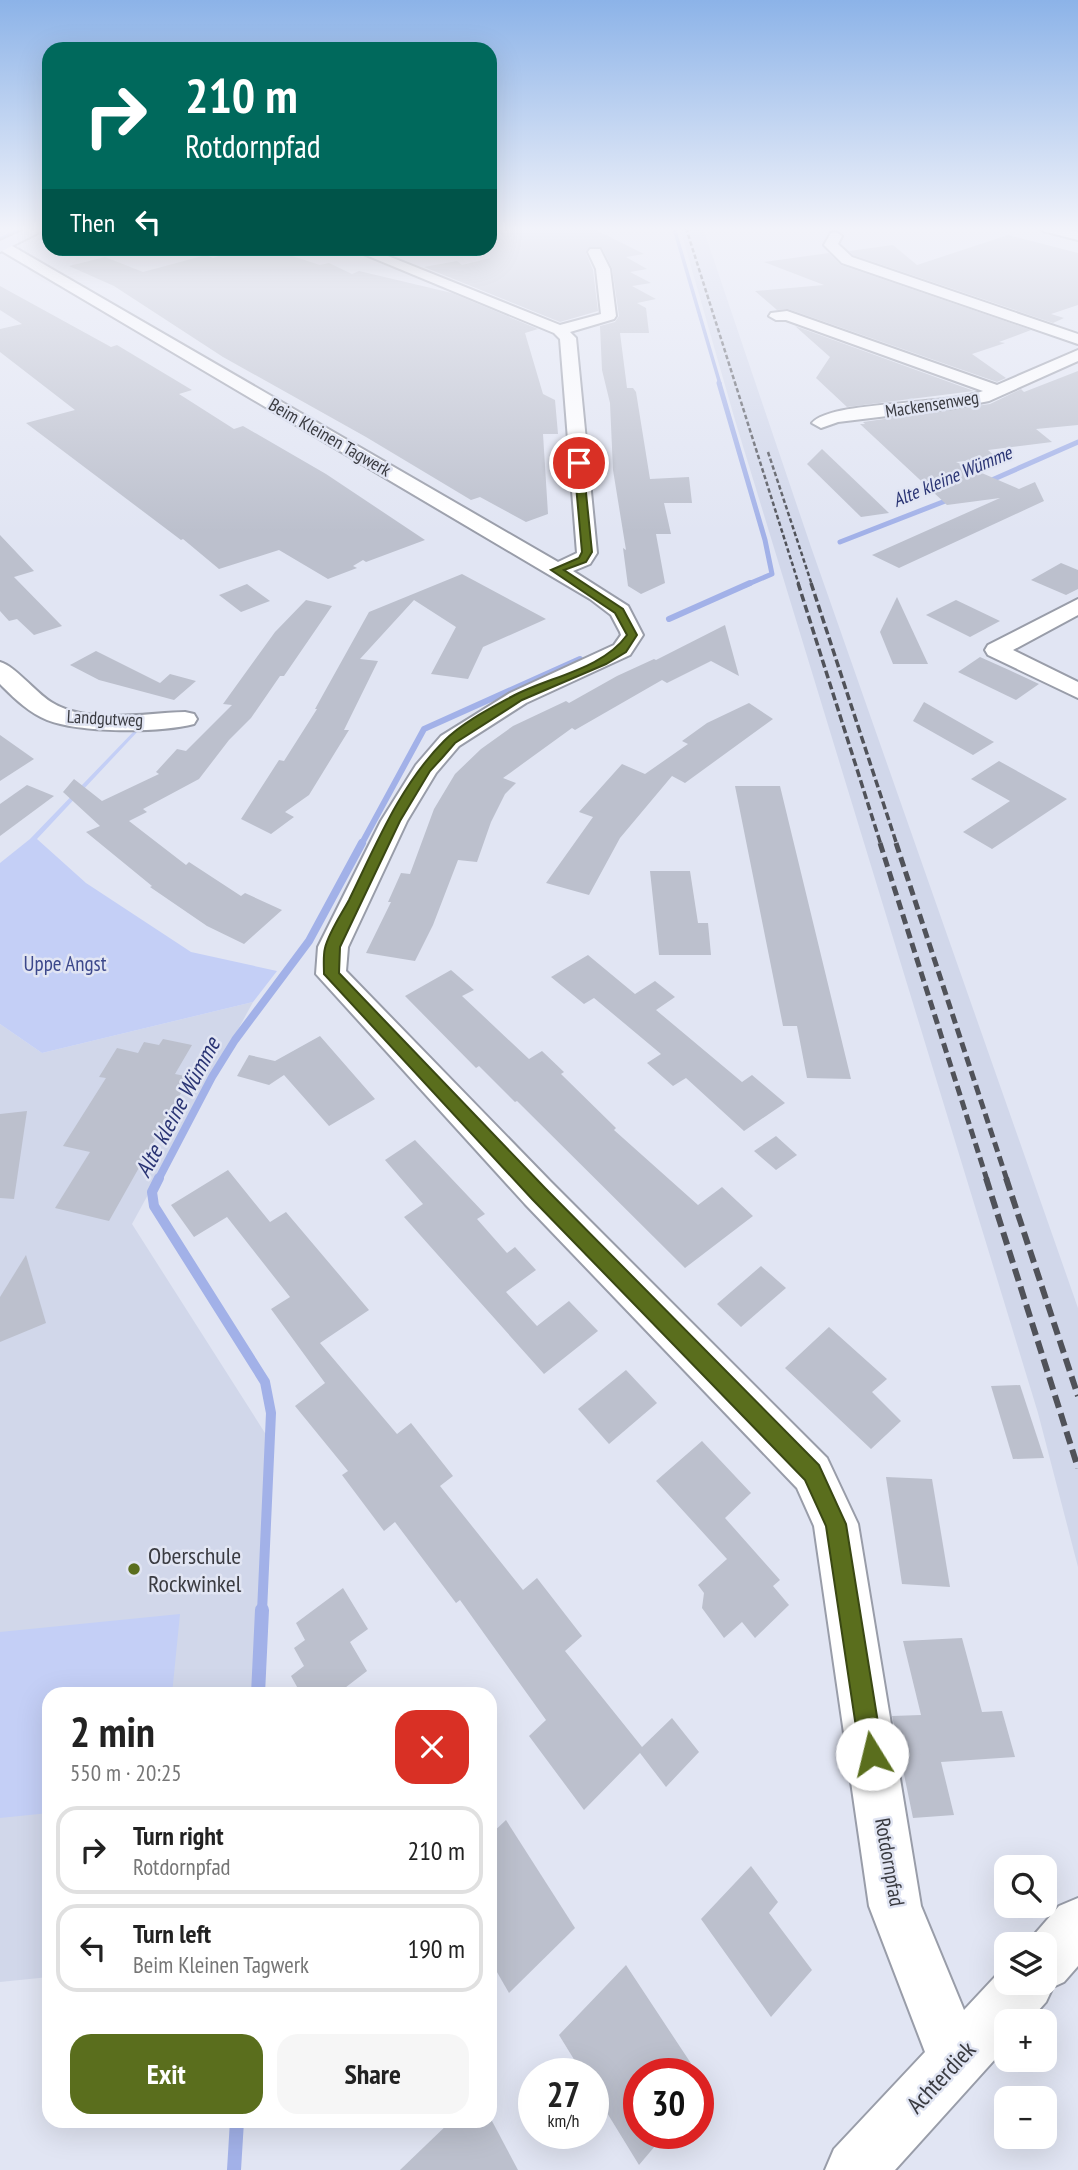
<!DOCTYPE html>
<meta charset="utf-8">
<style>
:root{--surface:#fff;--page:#f6f6f6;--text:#222;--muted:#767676;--line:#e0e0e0;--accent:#5a6e1d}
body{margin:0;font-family:"PT Sans Narrow",sans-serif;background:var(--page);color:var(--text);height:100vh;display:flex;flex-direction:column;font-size:26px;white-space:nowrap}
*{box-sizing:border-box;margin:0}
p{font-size:23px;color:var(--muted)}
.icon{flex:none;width:38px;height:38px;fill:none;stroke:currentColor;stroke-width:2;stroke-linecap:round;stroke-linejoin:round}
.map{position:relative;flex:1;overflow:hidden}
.side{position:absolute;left:42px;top:1687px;width:455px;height:441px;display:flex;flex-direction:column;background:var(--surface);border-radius:21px;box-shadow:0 7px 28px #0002}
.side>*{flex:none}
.guide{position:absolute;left:42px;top:42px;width:455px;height:214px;border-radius:21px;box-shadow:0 7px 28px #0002;background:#00695c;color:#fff;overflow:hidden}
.fabs{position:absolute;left:994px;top:1855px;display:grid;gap:14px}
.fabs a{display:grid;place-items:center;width:63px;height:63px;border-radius:14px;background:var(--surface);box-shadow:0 7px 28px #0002;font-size:35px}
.speed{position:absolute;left:518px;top:2058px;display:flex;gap:14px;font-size:35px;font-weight:700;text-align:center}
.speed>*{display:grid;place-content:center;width:91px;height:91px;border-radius:50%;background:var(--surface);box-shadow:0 7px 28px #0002;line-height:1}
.speed small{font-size:18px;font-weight:400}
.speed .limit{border:10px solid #d22;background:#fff;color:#111}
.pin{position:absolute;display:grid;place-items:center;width:60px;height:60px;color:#fff;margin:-30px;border:4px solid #fff;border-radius:50%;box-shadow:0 2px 7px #0007}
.me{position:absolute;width:77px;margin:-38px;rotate:351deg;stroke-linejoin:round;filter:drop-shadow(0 0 5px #0008)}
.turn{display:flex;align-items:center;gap:24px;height:147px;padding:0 28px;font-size:32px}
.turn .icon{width:91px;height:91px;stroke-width:2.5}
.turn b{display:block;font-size:49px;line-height:60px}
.then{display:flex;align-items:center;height:66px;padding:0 28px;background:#0003;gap:14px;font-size:26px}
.round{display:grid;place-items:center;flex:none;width:74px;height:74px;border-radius:21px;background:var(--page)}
.headline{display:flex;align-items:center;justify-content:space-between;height:119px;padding:0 28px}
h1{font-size:42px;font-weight:800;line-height:52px}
.button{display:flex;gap:14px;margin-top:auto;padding:14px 28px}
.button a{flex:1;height:80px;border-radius:21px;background:var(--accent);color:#fff;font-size:28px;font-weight:800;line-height:80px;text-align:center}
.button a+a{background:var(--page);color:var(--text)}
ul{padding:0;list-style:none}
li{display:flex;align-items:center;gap:21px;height:88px;margin:0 14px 10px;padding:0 14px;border:4px solid var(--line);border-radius:21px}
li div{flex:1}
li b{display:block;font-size:26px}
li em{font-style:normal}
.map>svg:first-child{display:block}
</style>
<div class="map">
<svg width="1078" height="2170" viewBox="0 0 1078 2170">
<rect width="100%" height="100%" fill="#e1e5f3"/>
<g fill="#d1d7ea">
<path d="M680 228H703L811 547 1078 1308V1567L1038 1413 735 420Z"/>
<path d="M253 1002 132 1224 272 1444 263 1694H49V1977L0 1982V1024L42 1053Z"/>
</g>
<g fill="#c4cff6">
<path d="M136 729H140L37 839 86 883 191 952 277 971 253 1002 42 1053 0 1024V863L30 839Z"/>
<path d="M180 1614 172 1694H49V1813L0 1818V1632Z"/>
</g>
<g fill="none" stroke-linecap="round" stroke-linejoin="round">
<g stroke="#a2b1e8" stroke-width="3.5">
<path d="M674 228 720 384"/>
<path d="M0 239 24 228"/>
</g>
<g stroke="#a2b1e8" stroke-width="5">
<path d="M719 383 765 540 772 574 746 585"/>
<path d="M985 483 1078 442"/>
<path d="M840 542 953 498"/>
</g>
<g stroke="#a2b1e8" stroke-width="6">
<path d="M669 619 750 583"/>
<path d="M361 845 424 729 580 659"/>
</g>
<path stroke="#a2b1e8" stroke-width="8" d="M158 1180 212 1077 235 1040 309 941 362 843"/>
<path stroke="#a2b1e8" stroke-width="10" d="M159 1178 152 1192 154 1206 265 1382 271 1413 262 1612"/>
<g stroke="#a2b1e8" stroke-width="14">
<path d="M258 1694 262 1610"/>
<path d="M234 2170 237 2121"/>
</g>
</g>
<g fill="#bcc0cd">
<path d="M490 228H592L644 254 626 257 647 269 630 272 651 283 632 286 656 299 637 303 646 308 649 333H620L627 388H633L636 392 650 479 689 477 692 503H664L671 534H656L665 583 641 594 628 586 623 548 626 550 613 470 610 403 602 370 600 326 615 322 619 316 612 268 602 248H588L586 253 593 270 598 311 560 322 424 267 457 261 462 265 490 258Z"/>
<path d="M1008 235 1078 253V305L1051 314 1064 318 1053 323 853 255 849 251 893 245 917 265Z"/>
<path d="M243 248H267L320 265 329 263 352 274 359 271 452 293 538 329 525 333 543 394 555 400 558 434H543L548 514 526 522 480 497 471 500 366 437 223 357 114 286 69 266 105 257 143 272 206 255 213 258Z"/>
<path d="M829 253 841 265 1031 330 999 342 1005 343 972 354 1006 378 997 382 788 309 777 310 755 291 824 285 764 262Z"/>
<path d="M0 286 111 347 117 345 192 390 179 394 234 429 243 426 326 474 425 540 366 562 363 560 353 566 357 568 328 579 279 550 219 569 183 539 181 540 26 423 75 410 0 352V329L22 324 0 310Z"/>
<path d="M795 326 974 391 847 407 816 378 830 357Z"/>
<path d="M1078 371V425L1036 429 1052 442 988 450 997 458 956 462 1019 489 1035 482 1044 501 899 568 872 555 1000 498 947 505 860 424H865L863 422 990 404 1021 389 1024 392Z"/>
<path d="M822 449 889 513 861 517 807 464Z"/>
<path d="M0 535 34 571 14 577 62 626 34 635 17 619 9 621 0 611Z"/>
<path d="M1061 563 1078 570V589L1066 595 1031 580Z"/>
<path d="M462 574 546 619 483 647 468 679 431 674 456 627 414 600 360 659 378 661 344 730H349L336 751 309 795 285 812 294 817 271 834 241 819 279 760 284 761 317 709H315L369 612Z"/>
<path d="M247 584 270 601 241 612 219 595Z"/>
<path d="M897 597 928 664H893L880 632Z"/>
<path d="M306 600 332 606 284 676H280L251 718 229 740 199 779 143 809 147 812 129 821 186 865 189 862 241 896 245 893 282 910 244 944 207 926 150 887 152 886 86 832 100 826 63 792 74 779 102 801 159 774 156 772 177 749 186 751 232 705 223 704 275 632Z"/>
<path d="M956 600 1000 621 970 637 926 615Z"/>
<path d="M725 625 739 676 711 661 667 683 662 680 575 730 572 728 503 778 516 783 505 794 491 822 477 862 458 860 433 925 415 961 366 953 391 902H388L401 873 410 874 434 809 455 774 481 749 513 726 566 701 569 703 617 676 654 659 656 660Z"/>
<path d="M96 651 160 683 170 674 196 681 174 700 99 680 70 665Z"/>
<path d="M980 657 1009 670 1039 684 1016 700 958 672Z"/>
<path d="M924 702 994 742 973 755 913 721Z"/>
<path d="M749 703 773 719 685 783 672 776 620 838 589 895 546 883 593 817 579 812 622 764 645 774 688 744 682 741 707 723Z"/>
<path d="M0 735 34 759 0 781Z"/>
<path d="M999 761 1067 799 992 849 963 832 1010 801 971 779Z"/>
<path d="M27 785 54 796 0 836V804Z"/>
<path d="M735 786H780L851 1079 807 1078 797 1026H783Z"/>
<path d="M650 871H690L698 923H708L711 955H659Z"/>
<path d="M588 955 635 994 655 981 675 997 656 1010 742 1082 752 1075 785 1103 744 1131 686 1078 673 1086 647 1063 661 1054 594 998 584 1004 551 977Z"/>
<path d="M451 970 474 990 462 996 529 1059 542 1051 564 1072 561 1074 616 1128 614 1130 698 1205 722 1187 753 1216 685 1268 517 1101 515 1102 479 1066 476 1068 405 996Z"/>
<path d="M320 1036 375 1099 329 1126 284 1075 269 1085 237 1076 249 1055 275 1061Z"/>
<path d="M163 1039 192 1045 175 1074 190 1077 109 1221 55 1208 90 1152 63 1146 106 1078 99 1077 117 1048 138 1053 144 1042 159 1045Z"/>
<path d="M27 1111 14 1199 0 1198V1114Z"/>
<path d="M776 1136 797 1155 776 1170 754 1151Z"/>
<path d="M415 1140 485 1214 477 1219 507 1253 515 1247 536 1270 506 1292 537 1326 569 1301 598 1331 544 1374 404 1217 423 1204 385 1160Z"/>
<path d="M228 1170 270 1222 286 1212 369 1310 320 1343 397 1434 411 1423 453 1476 440 1486 523 1590 537 1578 582 1636 565 1651 642 1747 672 1718 699 1752 666 1787 640 1753 584 1810 529 1736 546 1720 460 1600 456 1603 395 1522 384 1531 342 1475 348 1471 295 1406 325 1383 271 1309 290 1297 227 1217 194 1237 171 1205Z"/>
<path d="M26 1255 46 1323 0 1342V1297Z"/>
<path d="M761 1266 786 1288 741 1327 717 1304Z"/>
<path d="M829 1327 887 1379 872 1392 901 1421 871 1449 785 1368Z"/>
<path d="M626 1370 657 1403 609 1444 578 1409Z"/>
<path d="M1020 1385 1044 1458 1013 1459 991 1386Z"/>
<path d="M702 1441 751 1493 725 1518 780 1580 773 1586 789 1605 755 1638 742 1622 724 1638 702 1608 704 1593 698 1585 727 1559 656 1481Z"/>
<path d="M886 1477 932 1479 950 1587 902 1584Z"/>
<path d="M343 1588 368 1629 350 1642 367 1671 337 1694H301L291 1676 304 1666 294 1648 305 1640 296 1623Z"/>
<path d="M962 1638 982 1712 1002 1711 1015 1757 941 1762 954 1815 913 1818 892 1716 921 1715 903 1641Z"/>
<path d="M506 1820 575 1928 509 1993 490 1960V1835Z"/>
<path d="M751 1866 778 1902 769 1913 812 1970 771 2017 701 1919Z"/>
<path d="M626 1965 698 2074H639V2133H666L639 2165 593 2090V2074H583L559 2035Z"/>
<path d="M451 2121H492L518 2170H400Z"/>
</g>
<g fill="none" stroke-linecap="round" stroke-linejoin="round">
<defs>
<g id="street">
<path d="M1042 228H1062L1078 232V240L1043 231Z"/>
<path d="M836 232 842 236 838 244 852 257 1078 334V344L842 263 824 245 831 233Z"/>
<path d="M0 243H7L558 562 577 553 560 339 554 333 349 248H368L560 325 601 314 596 269 588 252 590 249H600L610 269 616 316 614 319 570 332 576 338 597 553 590 564 573 571 628 606 643 635 630 655 526 703 459 746 436 773 407 821 348 947 346 971 551 1182 827 1458 858 1524 921 1906 964 2010 1006 1965V1983H1045V1944H1026L1059 1906 1078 1898V1966L1064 1982 1053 1987 1046 2002 1029 2021H1006V2047L895 2170H825L834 2149 925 2052 869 1906 814 1526 797 1488 525 1204 316 974 318 947 381 821 416 765 441 736 510 693 614 645 621 635 620 632 611 615 590 599 0 250Z"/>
<path d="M787 311 997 385 1078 350V361L989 401 953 408 838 422 821 428 812 423C832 400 947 406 983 391L786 320H776L769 316 771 313Z"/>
<path d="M1078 599V615L1013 650 1078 682V698L988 655 985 650 988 645Z"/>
<path d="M0 662C15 666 35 692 51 702 87 725 144 713 185 712L194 714 197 719 194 724C159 733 80 733 47 720 30 713 16 700 3 687L0 684Z"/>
</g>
<path id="secondary" d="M29 228H48L0 252V241Z"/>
</defs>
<use href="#street" stroke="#999da9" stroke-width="4"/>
<use href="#secondary" stroke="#999da9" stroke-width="4"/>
<use href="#street" fill="#fff" fill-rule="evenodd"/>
<use href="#secondary" fill="#e2e7fb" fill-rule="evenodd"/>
<g stroke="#505259" stroke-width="2.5" stroke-dasharray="4.5 2.5" stroke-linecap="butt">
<path d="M686 228 799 585"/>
<path d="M768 452 812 585"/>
</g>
<g stroke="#505259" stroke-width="3.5" stroke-dasharray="8 3.5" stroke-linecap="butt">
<path d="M798 583 881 845"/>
<path d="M811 583 897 845"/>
</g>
<g stroke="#505259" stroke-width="5" stroke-dasharray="10 5" stroke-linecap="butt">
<path d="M880 843 987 1180"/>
<path d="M896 843 1007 1180"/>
</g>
<g stroke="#505259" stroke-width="6" stroke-dasharray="13 6" stroke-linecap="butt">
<path d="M986 1178 1078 1468"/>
<path d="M1006 1178 1078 1396"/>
</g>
</g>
<linearGradient id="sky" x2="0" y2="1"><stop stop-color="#8cb3e8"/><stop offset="0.43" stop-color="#f2f3fa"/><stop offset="1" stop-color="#f2f3fa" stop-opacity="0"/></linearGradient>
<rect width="1078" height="532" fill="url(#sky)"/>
<path fill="#5a6e1d" stroke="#3a4813" stroke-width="2" d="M579 460 583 463 592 552 586 562 564 570 623 609 637 635 626 652 606 664 522 700 455 743 442 758 430 771 400 821 340 947 339 973 545 1188 819 1465 846 1524 883 1754 880 1762 872 1766 863 1762 860 1754 826 1526 805 1480 532 1199 324 974C324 966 323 956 325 948 329 932 341 915 349 900 376 845 400 785 444 741 462 723 489 709 511 697 547 677 602 670 627 635L615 613 551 570 579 558 582 552 574 463Z"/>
<circle fill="#5a6e1d" stroke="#e1e5f3" stroke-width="2.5" cx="134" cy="1569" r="7"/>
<g text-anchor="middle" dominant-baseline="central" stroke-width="5" stroke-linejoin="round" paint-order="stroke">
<g font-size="18" fill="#3a3b41" stroke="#e1e5f3">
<text transform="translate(932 404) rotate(-9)">Mackensenweg</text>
<text transform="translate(330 437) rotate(30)">Beim Kleinen Tagwerk</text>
<text transform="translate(105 718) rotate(3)">Landgutweg</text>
</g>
<g font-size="19" font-style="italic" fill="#2a3474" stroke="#e1e5f3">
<text transform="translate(952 476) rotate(-23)">Alte kleine Wümme</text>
</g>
<g font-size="21" fill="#3c488b" stroke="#e1e5f3">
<text x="65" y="963">Uppe Angst</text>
</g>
<g font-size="21" fill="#3a3b41" stroke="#e1e5f3">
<text transform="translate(890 1862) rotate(80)">Rotdornpfad</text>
</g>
<g font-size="23" font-style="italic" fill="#2a3474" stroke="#e1e5f3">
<text transform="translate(177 1107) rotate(-62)">Alte kleine Wümme</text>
</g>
<g font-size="24" fill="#3a3b41" stroke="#e1e5f3" text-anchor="start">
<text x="148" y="1555">Oberschule<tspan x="148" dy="28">Rockwinkel</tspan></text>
</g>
<g font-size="24" fill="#3a3b41" stroke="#e1e5f3">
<text transform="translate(941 2077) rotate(-47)">Achterdiek</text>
</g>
</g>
</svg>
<div class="fabs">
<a><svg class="icon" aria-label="search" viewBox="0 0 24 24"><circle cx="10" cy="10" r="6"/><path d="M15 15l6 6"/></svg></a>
<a><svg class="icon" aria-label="layers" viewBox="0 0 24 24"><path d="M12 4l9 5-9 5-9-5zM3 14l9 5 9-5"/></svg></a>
<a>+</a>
<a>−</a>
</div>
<div class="speed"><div>27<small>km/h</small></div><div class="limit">30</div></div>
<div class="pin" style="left:579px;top:463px;background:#d93025"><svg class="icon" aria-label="arrive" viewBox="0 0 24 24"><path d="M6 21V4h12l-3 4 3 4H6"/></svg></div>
<svg class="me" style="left:872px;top:1754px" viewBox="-20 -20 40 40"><circle r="19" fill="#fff"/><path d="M0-13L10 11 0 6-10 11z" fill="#5a6e1d"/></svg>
<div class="guide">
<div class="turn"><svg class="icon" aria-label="right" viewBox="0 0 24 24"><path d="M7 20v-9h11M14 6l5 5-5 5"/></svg><div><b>210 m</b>Rotdornpfad</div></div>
<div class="then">Then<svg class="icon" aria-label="left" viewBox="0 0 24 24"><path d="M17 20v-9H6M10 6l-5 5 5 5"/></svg></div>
</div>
<section class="side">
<div class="headline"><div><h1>2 min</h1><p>550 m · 20:25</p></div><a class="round" style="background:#d93025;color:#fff"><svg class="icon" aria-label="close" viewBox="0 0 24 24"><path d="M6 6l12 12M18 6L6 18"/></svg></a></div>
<ul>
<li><svg class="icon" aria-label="right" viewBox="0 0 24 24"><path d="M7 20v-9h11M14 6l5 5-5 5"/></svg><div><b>Turn right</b><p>Rotdornpfad</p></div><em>210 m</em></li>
<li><svg class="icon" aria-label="left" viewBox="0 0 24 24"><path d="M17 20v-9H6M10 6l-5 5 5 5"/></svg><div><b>Turn left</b><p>Beim Kleinen Tagwerk</p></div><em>190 m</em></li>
</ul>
<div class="button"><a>Exit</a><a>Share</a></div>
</section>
</div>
